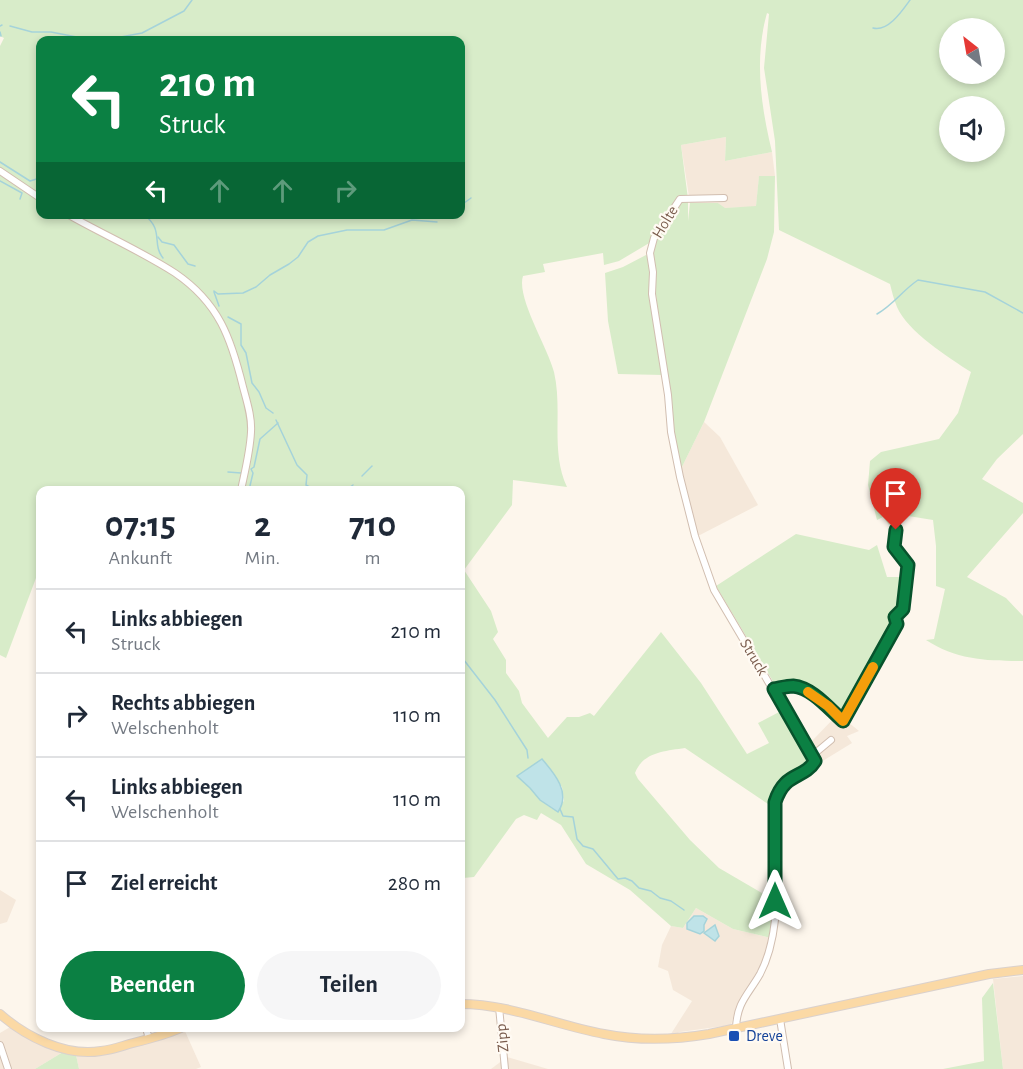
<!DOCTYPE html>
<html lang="de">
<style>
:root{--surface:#fff;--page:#f6f6f7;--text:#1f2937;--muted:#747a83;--line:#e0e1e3;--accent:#0b8043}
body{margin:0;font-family:"Alegreya Sans",sans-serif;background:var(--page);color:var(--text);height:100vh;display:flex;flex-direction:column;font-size:22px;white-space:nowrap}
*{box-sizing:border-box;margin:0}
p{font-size:20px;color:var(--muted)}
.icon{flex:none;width:33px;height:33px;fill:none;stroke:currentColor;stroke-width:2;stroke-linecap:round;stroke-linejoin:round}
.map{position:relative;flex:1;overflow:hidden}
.panel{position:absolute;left:36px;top:486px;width:429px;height:546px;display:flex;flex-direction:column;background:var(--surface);border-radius:12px;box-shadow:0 3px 9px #0003}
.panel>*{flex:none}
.hud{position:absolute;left:36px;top:36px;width:429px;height:183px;border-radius:12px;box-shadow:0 3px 9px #0003;background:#0b8043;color:#fff;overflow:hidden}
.needle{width:39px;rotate:329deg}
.buttons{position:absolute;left:939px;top:18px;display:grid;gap:12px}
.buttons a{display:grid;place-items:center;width:66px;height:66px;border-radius:50%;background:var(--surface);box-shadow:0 3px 9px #0003;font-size:30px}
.pin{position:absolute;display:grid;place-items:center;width:51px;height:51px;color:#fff;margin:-62px -26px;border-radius:50% 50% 50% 0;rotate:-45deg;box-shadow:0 0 6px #0007}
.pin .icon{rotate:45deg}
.me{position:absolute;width:66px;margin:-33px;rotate:0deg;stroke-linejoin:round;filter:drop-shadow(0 0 4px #0008)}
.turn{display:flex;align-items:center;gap:21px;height:126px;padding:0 24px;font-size:27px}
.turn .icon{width:78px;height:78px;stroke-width:2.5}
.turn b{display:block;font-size:42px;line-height:51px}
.lanes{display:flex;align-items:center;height:57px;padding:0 24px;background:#0003;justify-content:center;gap:30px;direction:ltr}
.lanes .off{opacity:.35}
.eta{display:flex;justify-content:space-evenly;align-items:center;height:102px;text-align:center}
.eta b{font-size:36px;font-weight:700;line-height:42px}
.cta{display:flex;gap:12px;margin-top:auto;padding:12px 24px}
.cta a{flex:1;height:69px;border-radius:36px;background:var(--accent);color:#fff;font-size:24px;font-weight:700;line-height:69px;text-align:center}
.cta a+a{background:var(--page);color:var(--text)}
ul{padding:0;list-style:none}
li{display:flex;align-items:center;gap:18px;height:84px;padding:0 24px;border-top:2px solid var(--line)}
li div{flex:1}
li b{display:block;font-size:22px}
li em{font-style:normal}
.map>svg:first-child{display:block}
</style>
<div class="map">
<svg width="1023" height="1069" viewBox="0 0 1023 1069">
<rect width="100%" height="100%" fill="#fdf6ec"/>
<g fill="#f5e8da">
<path d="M726 137 725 161 772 152 775 176 759 177 756 207 724 208 718 203H690L681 145Z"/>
<path d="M704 422 720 437 758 505 698 536 680 471Z"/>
<path d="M838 714 859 731 847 736 852 743 821 762 811 742Z"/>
<path d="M0 890 16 900 7 922 0 924Z"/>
<path d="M696 908 733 929 771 938 765 957 735 1011 731 1025 680 1032 669 1037 692 1001 673 990 668 971 658 967 662 945 671 926 683 928Z"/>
<path d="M1023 976V1069H1003L993 979Z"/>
<path d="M12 1026 63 1052 35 1069H0V1033Z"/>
<path d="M184 1029 201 1067 196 1069H79L76 1055 91 1057 107 1053Z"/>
<path d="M507 1057 548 1069H491Z"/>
</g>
<g fill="#d8ecc9" fill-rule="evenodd">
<path d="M0 0H1023V434L997 459 982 479 1023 503V513L967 577 1006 598 1023 616V661C988 661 956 660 926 640L934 639 945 589 936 586V546L933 520 902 515 889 525 883 517 877 520 868 485 870 461 881 452 939 439 958 413 971 372C949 358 907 331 897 307 894 300 892 292 890 284L779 230 775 141 764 68 769 14 767 13C754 59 761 106 772 152L725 161 726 137 681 145 688 199V221L690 203H718L725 208 756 206 759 176H775L774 232 767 259 704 422 680 471 659 330 652 246 656 239 619 261 604 265 603 253 543 264 545 272 523 276C516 297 548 348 554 372 563 410 550 451 567 487L513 480 512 505 464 570 491 611 498 632 493 639 506 660V673L519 691 522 703 548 738 567 717H579L590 713 594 716 661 632 701 683 747 754 769 743 758 723 783 710 813 759 782 777 776 789 771 806 685 748C665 751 643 752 635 773L638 779 690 840 719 868 774 900 771 938 733 929 696 908 683 928 671 926 630 890 586 864 561 825 541 813 537 820 524 815 516 819 474 877 463 878 461 876 460 490H40V570H39L6 658 0 655V46L4 38 0 36ZM950 28H994V74H950ZM40 40H460V214H40ZM950 106H994V152H950ZM542 759 562 787 564 801 554 810 540 800 530 788Z"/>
<path d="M646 255 648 257 663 375 618 374 608 321 605 273 623 267Z"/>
<path d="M796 534 869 550 877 545 887 577H903L894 620 888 638 843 714 809 687 793 680 774 683 716 586Z"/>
<path d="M993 983 1003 1069H943L984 1061 982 998Z"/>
<path d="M63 1052 76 1055 79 1069H35Z"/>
</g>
<g fill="#bfe3e8" stroke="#a5d3da" stroke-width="1.5">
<path d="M542 759C555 774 571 793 558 812L540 800 530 788 517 776Z"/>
<path d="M694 916H703L707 919 704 925V931L700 934 687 929V923Z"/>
<path d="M715 925 719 936 715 941 704 933Z"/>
</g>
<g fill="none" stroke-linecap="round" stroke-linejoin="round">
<g stroke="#a5d3da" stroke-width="1.5">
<path d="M0 26 2 25"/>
<path d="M10 26 32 32H51L92 40H105L142 33 184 11 192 0"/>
<path d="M873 28C888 32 902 11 910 0"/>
<path d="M0 32 1 36"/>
<path d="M0 162 30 181 40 178"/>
<path d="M0 181 22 193 20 199"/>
<path d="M460 206 471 198"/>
<path d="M460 210H461"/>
<path d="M143 214C165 230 151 243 163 258"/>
<path d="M158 237 162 242 174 245 188 264 195 266"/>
<path d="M214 291 218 294 243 293 256 287 270 275 289 264 298 257 308 242 318 236 347 230H384L412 220 437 222"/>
<path d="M214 292 219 306"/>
<path d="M877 314C893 305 903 290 918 280L985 292 1023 313"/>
<path d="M228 317 241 324V345L246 353 252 383 259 392 266 408 273 413"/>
<path d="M276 420 297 465 307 475 306 485 315 490"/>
<path d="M228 472 241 473"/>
<path d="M362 476 372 466"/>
<path d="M249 490 253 473 251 469 254 467 260 439 278 423"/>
<path d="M346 490 353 485"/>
<path d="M460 655 495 700 527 750 528 758"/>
<path d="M560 809 563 816 573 817 577 839 583 846 593 849 618 879 625 878 632 881 639 888 651 891 660 898 671 901 684 910"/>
</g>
<defs>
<g id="minor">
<path d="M0 171 40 198"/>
<path d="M724 198 680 199 654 238 650 253 653 272 652 294 668 395 671 432 680 477 695 536 714 590 815 761C803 780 786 771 775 802V920C773 938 769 957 760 974 748 995 737 1002 736 1028"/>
<path d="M67 214C102 234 141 251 175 273 219 303 231 338 243 387 247 402 252 417 251 432 250 452 245 471 241 490"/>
<path d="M774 689C780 688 787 686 793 686 813 688 829 709 844 721L897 624 895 617 903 609 908 565 894 547 896 530"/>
<path d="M813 755 831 740"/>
<path d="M499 1007 505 1069"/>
<path d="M780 1019 788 1069"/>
<path d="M146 1028 149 1039"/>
<path d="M0 1045 8 1069"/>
</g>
<g id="major">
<path d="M460 1004C511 1004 555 1025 604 1034 639 1041 674 1040 709 1034L989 974 1023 970"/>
<path d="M0 1014C26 1037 66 1057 101 1051 112 1050 122 1046 133 1043 149 1039 165 1035 181 1028"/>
</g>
</defs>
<use href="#minor" stroke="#d1beb0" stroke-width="8"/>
<use href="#major" stroke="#dad1cd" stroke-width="10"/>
<use href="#minor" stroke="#fff" stroke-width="6"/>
<use href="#major" stroke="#fbd9a5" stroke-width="8"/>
</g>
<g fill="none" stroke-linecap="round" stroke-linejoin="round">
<defs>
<path id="route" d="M775 901V802C785 771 803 780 815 761L774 689C780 688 787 686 793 686 813 688 829 709 843 721L897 624 895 617 903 609 908 565 894 547 896 530"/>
</defs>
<use href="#route" stroke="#07532c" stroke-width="15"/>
<use href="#route" stroke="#0b8043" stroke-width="10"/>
<path stroke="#f59e0b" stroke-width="10" d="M808 692 828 706 843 721 873 667"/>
</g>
<rect fill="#1a4fb4" stroke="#fffaf3" stroke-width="2" x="728" y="1030" width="12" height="12" rx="3"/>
<g text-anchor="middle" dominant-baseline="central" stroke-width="4.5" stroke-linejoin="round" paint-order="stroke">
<g font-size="16" fill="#7a5c4d" stroke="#fffaf3">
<text transform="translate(665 222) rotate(-59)">Holte</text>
<text transform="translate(754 657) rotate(59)">Struck</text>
<text transform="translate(502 1038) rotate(-96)">Zipp</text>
</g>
<g font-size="16" fill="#164399" stroke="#fffaf3" text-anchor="start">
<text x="746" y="1036">Dreve</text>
</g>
</g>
</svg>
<div class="buttons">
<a><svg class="needle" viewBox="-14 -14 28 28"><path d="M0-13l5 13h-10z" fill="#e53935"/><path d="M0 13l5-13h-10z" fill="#747a83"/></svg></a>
<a><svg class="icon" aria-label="sound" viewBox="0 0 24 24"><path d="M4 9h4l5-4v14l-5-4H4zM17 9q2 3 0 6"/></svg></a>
</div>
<div class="pin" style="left:896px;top:530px;background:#d93025"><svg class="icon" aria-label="arrive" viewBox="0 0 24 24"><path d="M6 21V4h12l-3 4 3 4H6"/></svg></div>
<svg class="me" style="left:775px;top:901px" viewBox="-20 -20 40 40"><path d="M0-17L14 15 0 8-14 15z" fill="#0b8043" stroke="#fff" stroke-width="4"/></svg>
<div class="hud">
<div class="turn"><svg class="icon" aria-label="left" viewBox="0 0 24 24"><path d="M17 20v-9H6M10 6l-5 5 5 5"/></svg><div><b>210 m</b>Struck</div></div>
<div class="lanes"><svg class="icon" aria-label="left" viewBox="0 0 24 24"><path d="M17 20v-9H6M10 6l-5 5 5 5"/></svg><svg class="icon off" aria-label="ahead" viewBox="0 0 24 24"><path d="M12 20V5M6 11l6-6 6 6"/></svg><svg class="icon off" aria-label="ahead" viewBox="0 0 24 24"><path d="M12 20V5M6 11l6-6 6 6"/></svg><svg class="icon off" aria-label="right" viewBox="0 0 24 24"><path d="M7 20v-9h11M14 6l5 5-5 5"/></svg></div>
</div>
<section class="panel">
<div class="eta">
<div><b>07:15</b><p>Ankunft</p></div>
<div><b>2</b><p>Min.</p></div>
<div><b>710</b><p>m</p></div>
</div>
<ul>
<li><svg class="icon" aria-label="left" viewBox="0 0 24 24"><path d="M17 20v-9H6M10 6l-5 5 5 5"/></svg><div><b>Links abbiegen</b><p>Struck</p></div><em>210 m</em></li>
<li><svg class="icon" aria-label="right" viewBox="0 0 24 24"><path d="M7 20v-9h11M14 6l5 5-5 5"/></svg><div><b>Rechts abbiegen</b><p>Welschenholt</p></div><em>110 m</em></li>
<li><svg class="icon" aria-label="left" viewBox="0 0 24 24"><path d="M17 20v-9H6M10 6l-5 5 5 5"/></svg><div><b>Links abbiegen</b><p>Welschenholt</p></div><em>110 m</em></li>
<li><svg class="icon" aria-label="arrive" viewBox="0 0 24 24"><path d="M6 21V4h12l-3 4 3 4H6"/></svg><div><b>Ziel erreicht</b></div><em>280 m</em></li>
</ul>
<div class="cta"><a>Beenden</a><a>Teilen</a></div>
</section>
</div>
